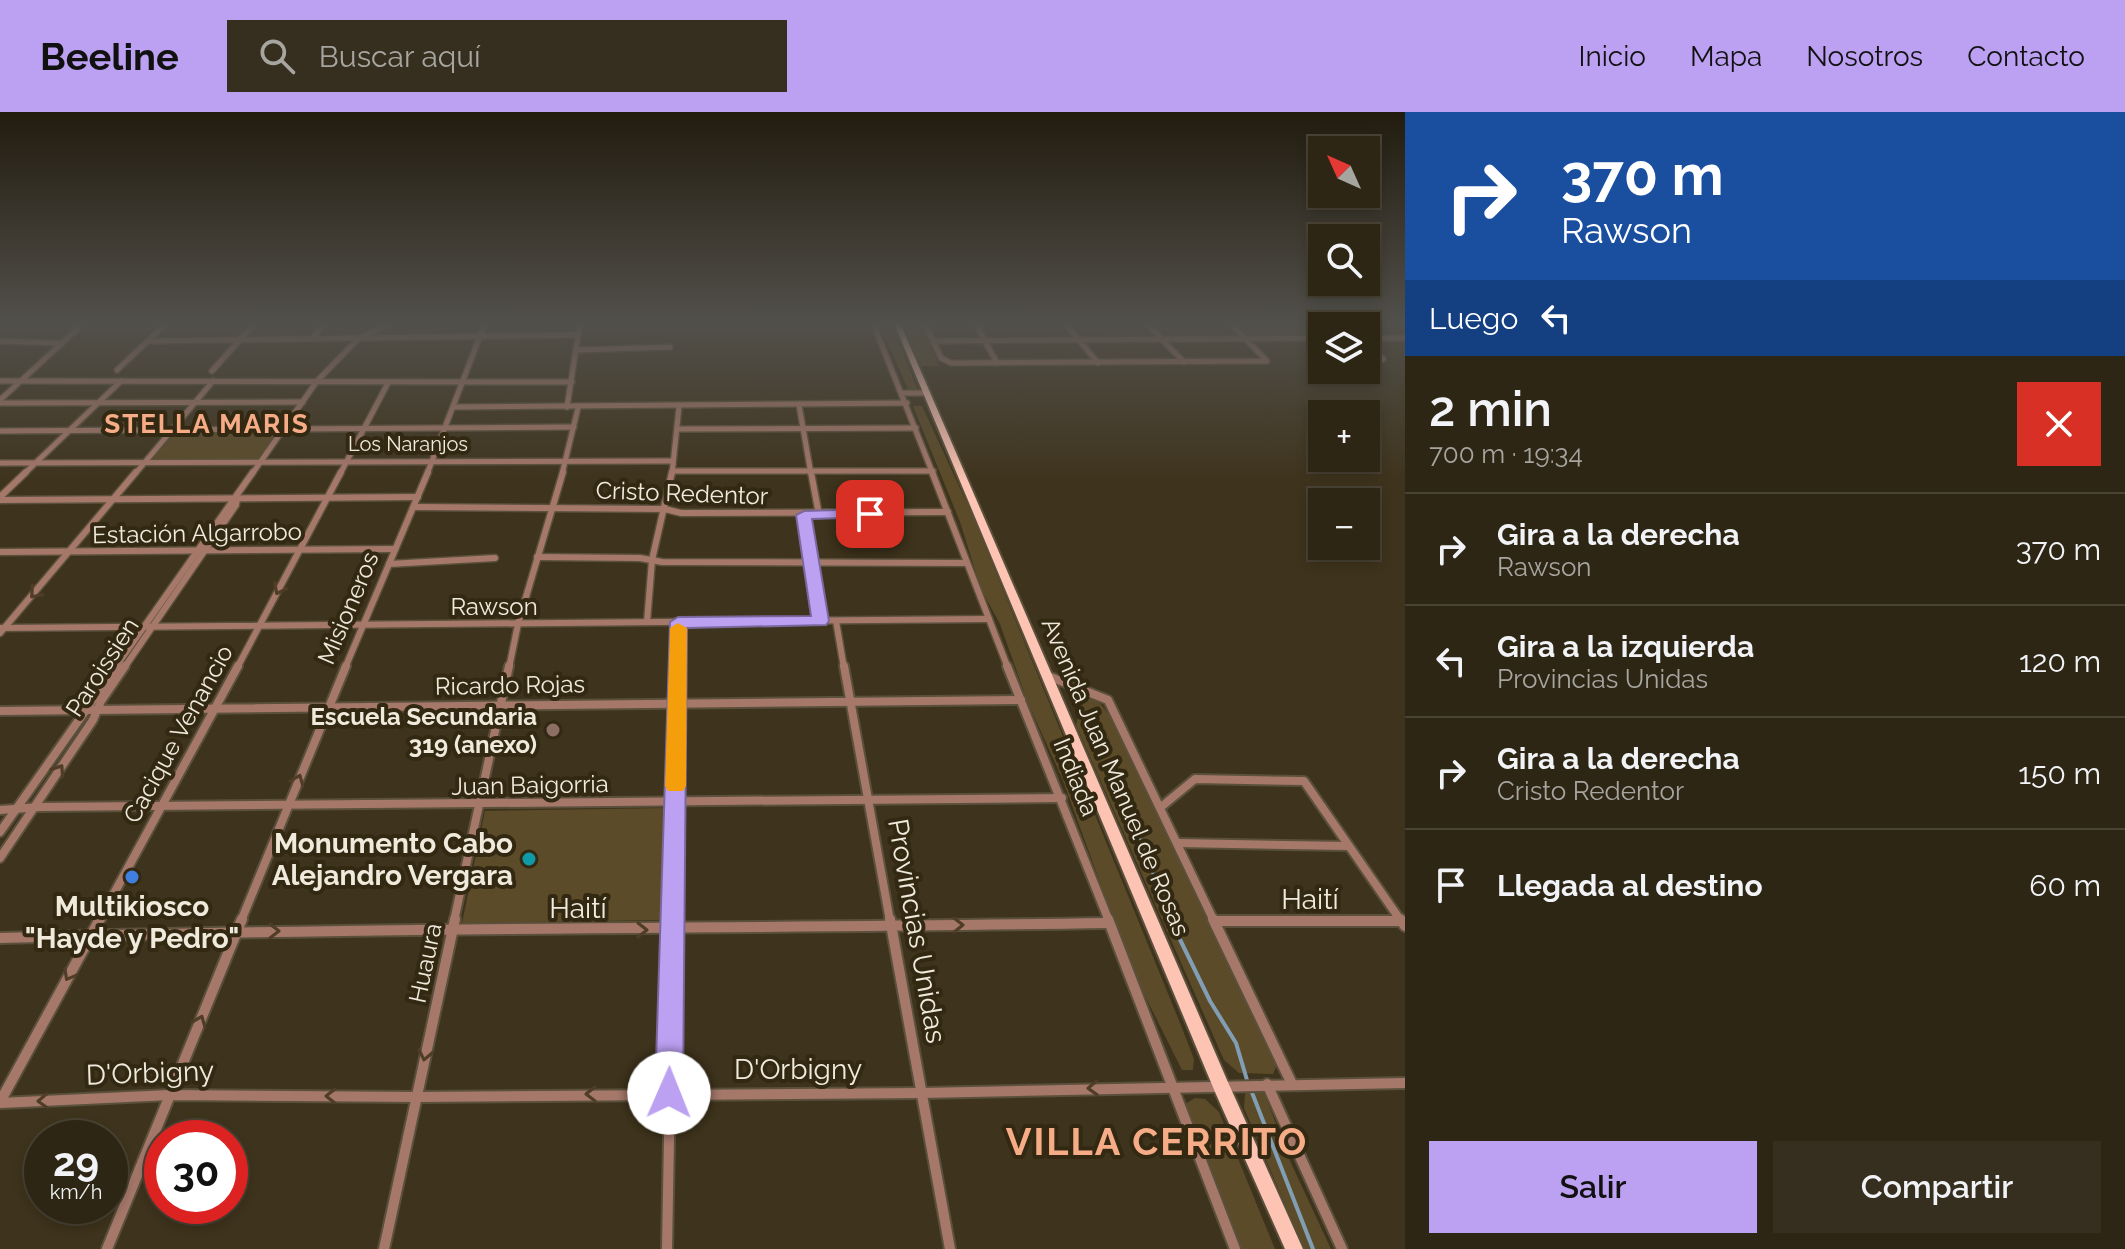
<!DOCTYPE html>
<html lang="es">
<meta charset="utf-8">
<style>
:root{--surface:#2e2615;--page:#362e1e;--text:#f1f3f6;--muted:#a7a5a0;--line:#494334;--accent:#bca0f2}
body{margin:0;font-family:Raleway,sans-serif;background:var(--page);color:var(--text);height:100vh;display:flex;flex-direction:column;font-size:30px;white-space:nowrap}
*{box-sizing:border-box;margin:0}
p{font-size:26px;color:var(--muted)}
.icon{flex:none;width:44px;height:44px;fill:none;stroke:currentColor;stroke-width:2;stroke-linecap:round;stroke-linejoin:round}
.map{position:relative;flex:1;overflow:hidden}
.panel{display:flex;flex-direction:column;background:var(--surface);width:720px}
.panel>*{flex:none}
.hud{background:#1a4fa0;color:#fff;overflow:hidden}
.needle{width:52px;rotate:315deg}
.fabs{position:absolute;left:1308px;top:24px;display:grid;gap:16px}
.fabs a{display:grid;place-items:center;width:72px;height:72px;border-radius:0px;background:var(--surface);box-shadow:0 4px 12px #0003,0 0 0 2px var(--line);font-size:40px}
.speed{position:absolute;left:24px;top:1008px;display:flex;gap:16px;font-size:40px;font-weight:700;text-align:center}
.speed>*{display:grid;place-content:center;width:104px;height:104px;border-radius:50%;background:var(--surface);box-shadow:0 4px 12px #0003,0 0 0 2px var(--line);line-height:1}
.speed small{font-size:20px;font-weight:400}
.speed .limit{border:12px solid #d22;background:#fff;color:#111}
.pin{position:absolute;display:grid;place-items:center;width:68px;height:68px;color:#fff;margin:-34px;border-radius:16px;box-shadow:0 4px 12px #0006}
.me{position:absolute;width:88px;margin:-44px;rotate:1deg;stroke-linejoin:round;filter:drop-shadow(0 0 6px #0008)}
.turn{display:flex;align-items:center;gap:28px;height:168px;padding:0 24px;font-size:36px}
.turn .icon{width:104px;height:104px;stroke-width:2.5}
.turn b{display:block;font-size:56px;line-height:68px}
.then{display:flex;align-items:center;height:76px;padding:0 24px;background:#0003;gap:16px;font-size:30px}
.round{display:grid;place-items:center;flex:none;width:84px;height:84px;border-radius:0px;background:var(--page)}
.headline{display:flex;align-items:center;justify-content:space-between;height:136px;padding:0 24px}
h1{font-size:48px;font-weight:600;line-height:60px}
.action{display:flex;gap:16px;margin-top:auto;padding:16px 24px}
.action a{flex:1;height:92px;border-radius:0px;background:var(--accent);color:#111;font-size:32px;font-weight:600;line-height:92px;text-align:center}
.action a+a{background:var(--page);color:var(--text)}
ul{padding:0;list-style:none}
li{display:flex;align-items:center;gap:24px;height:112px;padding:0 24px;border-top:2px solid var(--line)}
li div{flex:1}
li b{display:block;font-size:30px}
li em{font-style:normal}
header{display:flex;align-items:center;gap:48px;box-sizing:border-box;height:112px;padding:0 40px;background:var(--accent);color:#111}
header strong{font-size:38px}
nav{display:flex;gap:44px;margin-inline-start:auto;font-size:28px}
.search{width:560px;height:72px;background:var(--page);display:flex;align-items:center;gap:20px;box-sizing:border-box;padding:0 28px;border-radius:0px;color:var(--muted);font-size:30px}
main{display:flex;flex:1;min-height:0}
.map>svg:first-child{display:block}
</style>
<header>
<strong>Beeline</strong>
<div class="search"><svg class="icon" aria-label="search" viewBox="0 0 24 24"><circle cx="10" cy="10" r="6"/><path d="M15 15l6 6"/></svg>Buscar aquí</div>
<nav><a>Inicio</a><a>Mapa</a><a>Nosotros</a><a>Contacto</a></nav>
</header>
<main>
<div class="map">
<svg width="1405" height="1137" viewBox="0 0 1405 1137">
<rect width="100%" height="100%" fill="#3e331c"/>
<g fill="#5b4b28">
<path d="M879 211H891L918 278 908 277Z"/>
<path d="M902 211H922L939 254H921Z"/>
<path d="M1235 211H1335L1338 214H1322V224L1251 225Z"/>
<path d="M913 294H922L972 402 1178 906 1194 947 1193 958H1182L1132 858 1062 666 1028 591 1000 512 981 477 960 410Z"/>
<path d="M174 321H276L260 347H152Z"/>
<path d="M1089 586 1100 591 1113 608 1277 953 1273 962 1239 961 1224 948 1076 613 1081 594Z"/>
<path d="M667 696 665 808 462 811 485 699Z"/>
<path d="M1251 978H1263L1291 1051 1331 1137H1304L1244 996 1245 982Z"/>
<path d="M1195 986 1205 987 1219 1000 1275 1137H1242L1185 992Z"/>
</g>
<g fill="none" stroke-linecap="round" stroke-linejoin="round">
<path stroke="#819eb4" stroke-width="3" d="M1126 690 1171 809"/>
<g stroke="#819eb4" stroke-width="4">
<path d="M1170 807 1210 889 1236 931 1247 968"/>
<path d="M1251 978 1313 1137"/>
</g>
<defs>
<g id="minor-far3">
<path d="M873 211 933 362"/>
<path d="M925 211 941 246 951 251 1267 249 1230 211"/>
<path d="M975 211 997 251"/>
<path d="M1065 211 1098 251"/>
<path d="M1146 211 1184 250"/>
<path d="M1339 211 1342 214"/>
<path d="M1366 226H1405"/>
<path d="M312 227 324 211"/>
<path d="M0 229 59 231"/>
<path d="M149 229 578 223"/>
<path d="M933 229 1322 226"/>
<path d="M1366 234 1383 247"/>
<path d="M576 238 670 235"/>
<path d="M1366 248 1383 247"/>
<path d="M117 258 167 211"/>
<path d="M212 259 255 211"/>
<path d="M0 269 572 270"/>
<path d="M903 281H926"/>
<path d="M0 288 84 211"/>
<path d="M0 291 303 290"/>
<path d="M799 293 811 362"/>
<path d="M453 295 907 291"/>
<path d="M567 295 580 211"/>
<path d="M678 317 916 316"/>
<path d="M0 319 574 315"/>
<path d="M0 351 672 349"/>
<path d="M672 359H933"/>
<path d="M24 362 121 269"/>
<path d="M135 362 213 269"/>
<path d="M252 362 317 269 358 227 391 211"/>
<path d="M340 362 388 271"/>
<path d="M427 362 485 211"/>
<path d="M562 362 578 296"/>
<path d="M672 362 679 295"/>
</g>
<g id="minor-far2">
<path d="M811 360 819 403"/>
<path d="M932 360 1008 556"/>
<path d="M0 385 26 360"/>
<path d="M0 388 418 385"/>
<path d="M414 395 665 397 681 401 948 400"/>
<path d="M804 403 820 509"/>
<path d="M0 440 395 437"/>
<path d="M537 445 640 446 662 450 966 451"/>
<path d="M389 452 495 446"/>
<path d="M836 509 844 556"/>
<path d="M647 510 652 448 672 360"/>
<path d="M0 516 989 507"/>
<path d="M0 521 136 360"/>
<path d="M115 556 253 360"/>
<path d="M124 556 236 393 237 387"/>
<path d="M237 556 341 360"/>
<path d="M345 556 428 360"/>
<path d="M509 556 518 512 563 360"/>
<path d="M677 556 678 510"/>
</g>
<g id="minor-far1">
<path d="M844 554 890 809"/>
<path d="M1007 554 1109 809"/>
<path d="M1048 564 1108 588 1214 809"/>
<path d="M0 599 1021 588"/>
<path d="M1161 695 1195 667 1304 669 1401 809"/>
<path d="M0 698 40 695 1062 686"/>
<path d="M0 720 117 554"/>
<path d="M1178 731 1347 734"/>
<path d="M0 746 93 608 101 589 125 554"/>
<path d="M99 809 238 554"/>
<path d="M241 809 346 554"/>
<path d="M454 809 509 554"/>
<path d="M673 809 677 554"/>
</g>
<g id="minor">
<path d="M890 807 950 1137"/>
<path d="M1108 807 1235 1137"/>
<path d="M1213 807 1292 972"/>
<path d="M1400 807 1405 814"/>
<path d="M1215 809H1403"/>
<path d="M0 826C369 815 739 817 1108 811"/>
<path d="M1267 972 1342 1137"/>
<path d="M0 990 100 807"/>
<path d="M0 991 170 983 417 985 922 981 1405 971"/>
<path d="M107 1137 242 807"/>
<path d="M384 1137 455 807"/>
<path d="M667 1137 673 807"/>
</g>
<path id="primary" d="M894 211H900L1227 968 1303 1137H1285L1215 980Z"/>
</defs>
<use href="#minor-far3" stroke="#5a503b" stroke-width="8"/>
<use href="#minor-far2" stroke="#5a503b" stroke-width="9"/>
<use href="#minor-far1" stroke="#5a503b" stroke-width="12"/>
<use href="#minor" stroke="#5a503b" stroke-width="14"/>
<use href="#primary" stroke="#5a503b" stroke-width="4"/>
<use href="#minor-far3" stroke="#a5786a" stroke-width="5"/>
<use href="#minor-far2" stroke="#a5786a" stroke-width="6"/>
<use href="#minor-far1" stroke="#a5786a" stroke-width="8"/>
<use href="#minor" stroke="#a5786a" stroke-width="10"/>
<use href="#primary" fill="#fdc4b4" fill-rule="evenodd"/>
</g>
<defs><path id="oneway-chevron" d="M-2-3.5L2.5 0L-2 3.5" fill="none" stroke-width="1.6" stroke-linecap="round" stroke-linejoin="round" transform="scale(2)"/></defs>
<g stroke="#503d28">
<use href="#oneway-chevron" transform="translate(279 477) rotate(117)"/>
<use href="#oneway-chevron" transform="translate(35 481) rotate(131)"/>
<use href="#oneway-chevron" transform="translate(59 658) rotate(-56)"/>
<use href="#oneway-chevron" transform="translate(298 668) rotate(-68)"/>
<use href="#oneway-chevron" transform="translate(958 813) rotate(-1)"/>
<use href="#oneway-chevron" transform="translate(642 818)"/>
<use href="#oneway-chevron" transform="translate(274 819)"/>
<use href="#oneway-chevron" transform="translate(69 863) rotate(119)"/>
<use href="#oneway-chevron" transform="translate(200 909) rotate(-68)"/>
<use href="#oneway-chevron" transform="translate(425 943) rotate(102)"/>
<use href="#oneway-chevron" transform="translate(1093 976) rotate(178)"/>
<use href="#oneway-chevron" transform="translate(591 982) rotate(179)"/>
<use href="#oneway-chevron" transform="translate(331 984) rotate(-179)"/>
<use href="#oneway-chevron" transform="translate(43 989) rotate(177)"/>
</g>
<linearGradient id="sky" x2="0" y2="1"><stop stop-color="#221c0f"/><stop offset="0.57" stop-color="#52504b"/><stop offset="1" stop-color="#52504b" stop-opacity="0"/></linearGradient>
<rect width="1405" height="371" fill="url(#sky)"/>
<path fill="#bca0f2" stroke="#7a689d" stroke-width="2" d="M870 397 875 399V405L812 407 829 509 826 513 687 516 683 981 679 991 669 995 659 991 655 981 670 510 678 505 811 504 796 403 804 399Z"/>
<path fill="#f59e0b" d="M678 511 687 516 686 674 683 679H668L665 674 670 516Z"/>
<circle fill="#8d6e63" stroke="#332912" stroke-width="3" cx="553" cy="618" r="8"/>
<circle fill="#0f9aa8" stroke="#332912" stroke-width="3" cx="529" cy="747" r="8"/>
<circle fill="#3f7fe0" stroke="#332912" stroke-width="3" cx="132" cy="765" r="8"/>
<g text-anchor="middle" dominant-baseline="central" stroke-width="8" stroke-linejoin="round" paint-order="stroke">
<g font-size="20" fill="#f0eadc" stroke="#332912">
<text x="408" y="332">Los Naranjos</text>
</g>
<g font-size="24" fill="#f0eadc" stroke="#332912">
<text transform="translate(682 381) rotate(2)">Cristo Redentor</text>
<text transform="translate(197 421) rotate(-1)">Estación Algarrobo</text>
<text x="494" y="494">Rawson</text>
<text transform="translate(348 496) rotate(-67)">Misioneros</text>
<text transform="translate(102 555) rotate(-57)">Paroissien</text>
<text transform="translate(510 573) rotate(-1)">Ricardo Rojas</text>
<text transform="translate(178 622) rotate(-61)">Cacique Venancio</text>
<text transform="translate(1076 665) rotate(68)">Indiada</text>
<text transform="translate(1116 665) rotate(67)">Avenida Juan Manuel de Rosas</text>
<text transform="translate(530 673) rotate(-1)">Juan Baigorria</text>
<text transform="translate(425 851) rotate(-78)">Huaura</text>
</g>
<g font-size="24" font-weight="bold" fill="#f0eadc" stroke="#332912" text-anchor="end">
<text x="537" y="604">Escuela Secundaria<tspan x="537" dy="28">319 (anexo)</tspan></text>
</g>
<g font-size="26" font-weight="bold" letter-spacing="2" fill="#f6ad87" stroke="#332912">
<text x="207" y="312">STELLA MARIS</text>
</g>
<g font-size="28" font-weight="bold" fill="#f0eadc" stroke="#332912" text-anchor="end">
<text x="513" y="731">Monumento Cabo<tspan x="513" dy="32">Alejandro Vergara</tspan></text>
<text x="132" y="794" text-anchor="middle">Multikiosco<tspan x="132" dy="32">"Hayde y Pedro"</tspan></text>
</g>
<g font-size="28" fill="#f0eadc" stroke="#332912">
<text x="1310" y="787">Haití</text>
<text x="578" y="796">Haití</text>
<text transform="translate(917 819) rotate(80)">Provincias Unidas</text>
<text x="798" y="957">D'Orbigny</text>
<text transform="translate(150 961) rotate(-2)">D'Orbigny</text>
</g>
<g font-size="38" font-weight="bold" letter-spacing="2" fill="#f6ad87" stroke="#332912">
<text x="1157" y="1029">VILLA CERRITO</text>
</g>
</g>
</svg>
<div class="fabs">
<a><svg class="needle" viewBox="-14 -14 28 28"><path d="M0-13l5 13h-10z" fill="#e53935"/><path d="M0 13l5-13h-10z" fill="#a7a5a0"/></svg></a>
<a><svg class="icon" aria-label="search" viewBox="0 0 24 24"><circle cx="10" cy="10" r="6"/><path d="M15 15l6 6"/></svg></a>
<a><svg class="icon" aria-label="layers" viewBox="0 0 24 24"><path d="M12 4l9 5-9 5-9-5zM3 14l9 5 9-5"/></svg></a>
<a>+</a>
<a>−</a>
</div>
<div class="speed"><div>29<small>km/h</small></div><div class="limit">30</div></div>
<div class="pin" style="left:870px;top:402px;background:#d93025"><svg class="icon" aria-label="arrive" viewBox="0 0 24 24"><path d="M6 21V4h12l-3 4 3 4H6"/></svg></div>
<svg class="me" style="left:669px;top:981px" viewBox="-20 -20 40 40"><circle r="19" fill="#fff"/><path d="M0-13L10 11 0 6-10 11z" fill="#bca0f2"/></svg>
</div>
<section class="panel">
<div class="hud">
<div class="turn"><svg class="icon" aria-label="right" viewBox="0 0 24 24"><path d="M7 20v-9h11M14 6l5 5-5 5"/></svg><div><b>370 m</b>Rawson</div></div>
<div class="then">Luego<svg class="icon" aria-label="left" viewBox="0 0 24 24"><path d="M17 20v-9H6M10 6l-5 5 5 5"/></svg></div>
</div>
<div class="headline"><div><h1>2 min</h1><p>700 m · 19:34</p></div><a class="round" style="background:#d93025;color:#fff"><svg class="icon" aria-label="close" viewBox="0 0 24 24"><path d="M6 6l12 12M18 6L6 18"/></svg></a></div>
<ul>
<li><svg class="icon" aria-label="right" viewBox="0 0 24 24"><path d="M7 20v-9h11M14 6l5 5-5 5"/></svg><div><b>Gira a la derecha</b><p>Rawson</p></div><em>370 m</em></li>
<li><svg class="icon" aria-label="left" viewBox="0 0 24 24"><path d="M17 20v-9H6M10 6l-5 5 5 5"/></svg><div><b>Gira a la izquierda</b><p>Provincias Unidas</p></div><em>120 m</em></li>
<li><svg class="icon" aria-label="right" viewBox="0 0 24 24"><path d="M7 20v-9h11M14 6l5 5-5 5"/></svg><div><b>Gira a la derecha</b><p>Cristo Redentor</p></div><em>150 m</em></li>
<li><svg class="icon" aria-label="arrive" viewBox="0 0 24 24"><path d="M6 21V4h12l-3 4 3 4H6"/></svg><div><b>Llegada al destino</b></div><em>60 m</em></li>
</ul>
<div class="action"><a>Salir</a><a>Compartir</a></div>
</section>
</main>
